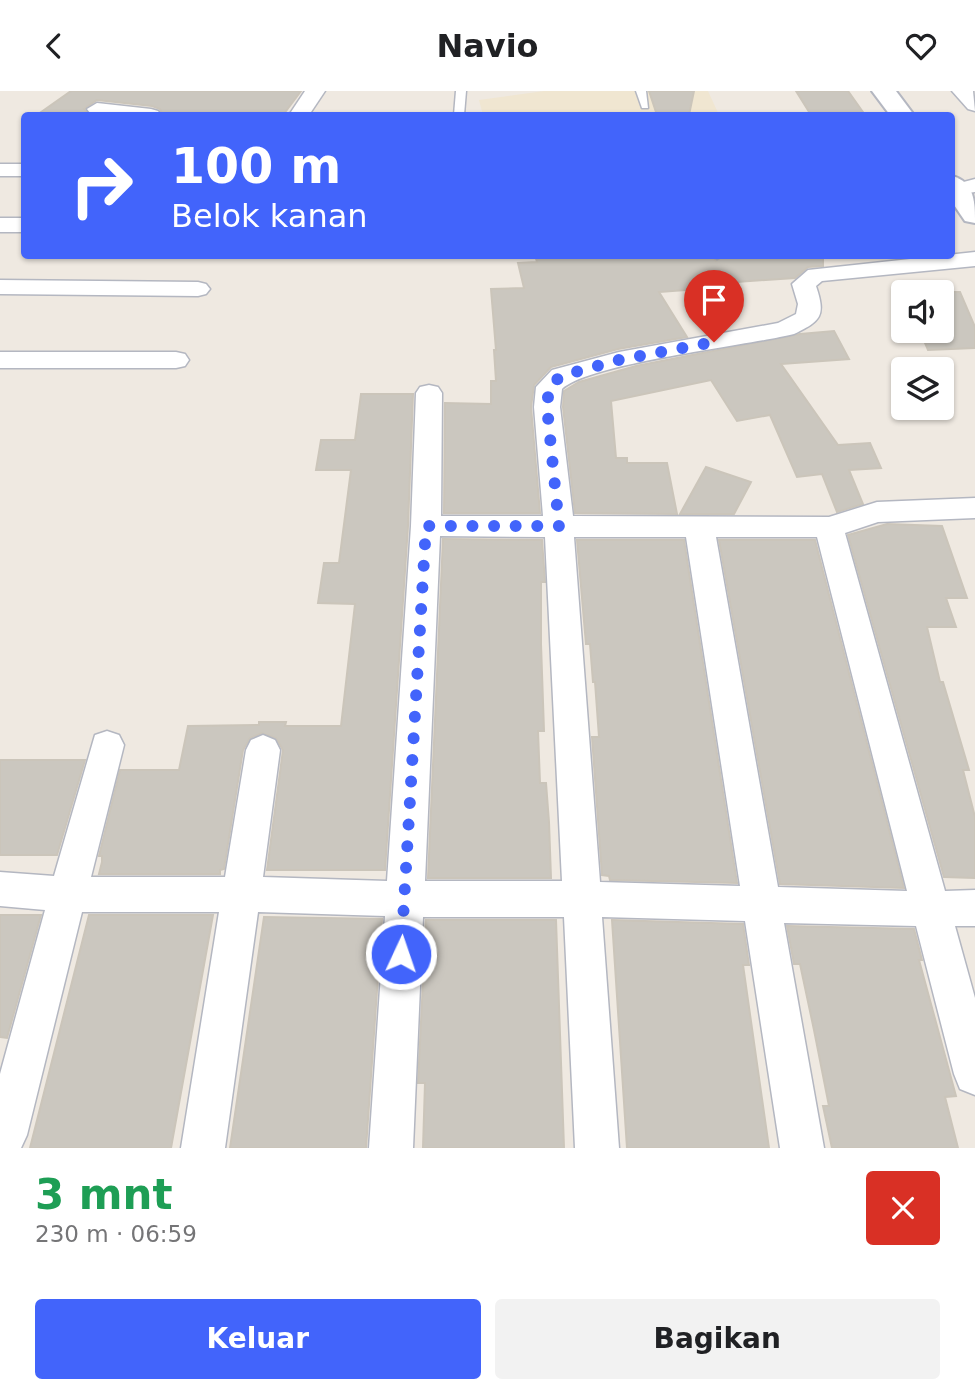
<!DOCTYPE html>
<html lang="id">
<meta charset="utf-8">
<style>
:root{--surface:#fff;--page:#f2f2f2;--text:#202124;--muted:#757577;--accent:#4264fb}
body{margin:0;font-family:"DejaVu Sans",sans-serif;background:var(--page);color:var(--text);height:100vh;display:flex;flex-direction:column;font-size:26px;white-space:nowrap}
*{box-sizing:border-box;margin:0}
p{font-size:23px;color:var(--muted)}
.icon{flex:none;width:38px;height:38px;fill:none;stroke:currentColor;stroke-width:2;stroke-linecap:round;stroke-linejoin:round}
.map{position:relative;height:1057px;overflow:hidden}
.drawer{display:flex;flex-direction:column;background:var(--surface);flex:1}
.drawer>*{flex:none}
.top-card{position:absolute;left:21px;top:21px;width:934px;height:147px;border-radius:7px;box-shadow:0 2px 5px #0004;background:#4264fb;color:#fff;overflow:hidden}
.fabs{position:absolute;left:891px;top:189px;display:grid;gap:14px}
.fabs a{display:grid;place-items:center;width:63px;height:63px;border-radius:7px;background:var(--surface);box-shadow:0 2px 5px #0004;font-size:35px}
.pin{position:absolute;display:grid;place-items:center;width:60px;height:60px;color:#fff;margin:-72px -30px;border-radius:50% 50% 50% 0;rotate:-45deg;box-shadow:0 0 7px #0007}
.pin .icon{rotate:45deg}
.me{position:absolute;width:77px;margin:-38px;rotate:3deg;stroke-linejoin:round;filter:drop-shadow(0 0 5px #0008)}
.turn{display:flex;align-items:center;gap:24px;height:147px;padding:0 35px;font-size:32px}
.turn .icon{width:91px;height:91px;stroke-width:2.5}
.turn b{display:block;font-size:49px;line-height:60px}
.round{display:grid;place-items:center;flex:none;width:74px;height:74px;border-radius:7px;background:var(--page)}
.headline{display:flex;align-items:center;justify-content:space-between;height:119px;padding:0 35px}
h1{font-size:42px;font-weight:600;line-height:52px;color:#1e9e55}
.cta{display:flex;gap:14px;margin-top:auto;padding:14px 35px}
.cta a{flex:1;height:80px;border-radius:7px;background:var(--accent);color:#fff;font-size:28px;font-weight:600;line-height:80px;text-align:center}
.cta a+a{background:var(--page);color:var(--text)}
header{display:flex;justify-content:space-between;align-items:center;height:91px;padding:0 35px;background:var(--surface);font-size:32px;font-weight:600}
.map>svg:first-child{display:block}
</style>
<header><svg class="icon" aria-label="back" viewBox="0 0 24 24"><path d="M15 5l-7 7 7 7"/></svg>Navio<svg class="icon" aria-label="heart" viewBox="0 0 24 24"><path d="M12 20l-8-8c-3-5 5-10 8-4 3-6 11-1 8 4z"/></svg></header>
<div class="map">
<svg width="975" height="1057" viewBox="0 0 975 1057">
<rect width="100%" height="100%" fill="#efe9e1"/>
<path fill="#f0e6d1" d="M544 0H708L719 24H483L479 9Z"/>
<g fill="#cbc7bf" stroke="#cbc5ba" stroke-width="2">
<path d="M71 0H301L283 24H163L160 18 152 15 97 9 84 18 90 24H37Z"/>
<path d="M649 0H694L689 24H657Z"/>
<path d="M796 0H848L865 24H811Z"/>
<path d="M535 164H708L716 170 725 164H823V175L808 176 795 187 736 191 738 195 659 201 687 246 618 258 551 276 534 294 531 316 540 422H444L445 312 491 313V290H496L494 259H496L491 198 524 197 518 172 537 171Z"/>
<path d="M902 201H960L975 236V257L928 259 920 240H942V201L903 203Z"/>
<path d="M834 240 849 268 781 273 838 354 870 352 881 377 849 379 863 413 837 421 822 383 797 386 770 324 737 330 711 289 611 310 616 367H627V372H667L677 423 575 422 563 316 564 300 579 291 636 275 800 243Z"/>
<path d="M361 303H413L408 435 385 779H267L283 659 276 647 262 642 250 647 243 659 224 778 220 779V783H99L102 771V765H99L120 679H179L188 635 259 634V631H286L285 635H341L355 513 318 512 324 472H339L351 379H316L321 349H355Z"/>
<path d="M706 376 751 391 734 423H680Z"/>
<path d="M887 433 942 435 967 507H946L956 536H927L940 591H943L969 679H963L975 726V787L944 786 848 444Z"/>
<path d="M443 448 542 449 545 491H541V553L544 640H538L540 692H546L549 731 551 787H428Z"/>
<path d="M577 449H684L737 792 610 789 609 785 602 784 592 646H599L595 591H593L590 553H586Z"/>
<path d="M719 449H815L904 797 780 793Z"/>
<path d="M0 669H85L57 764H0Z"/>
<path d="M0 824H41L7 947 0 946Z"/>
<path d="M89 824H213L171 1057H30Z"/>
<path d="M264 826 382 828 366 1057H230Z"/>
<path d="M426 829H556L564 1057H423L425 992H418Z"/>
<path d="M612 829 743 833 749 874H743L769 1057H627Z"/>
<path d="M787 835 914 838 922 869H919L956 1005 945 1006 958 1057H832L823 1015H829L814 939 800 873H794Z"/>
</g>
<g fill="none" stroke-linecap="round" stroke-linejoin="round">
<defs>
<g id="lane">
<path d="M456 0H466L464 24H454Z"/>
<path d="M636 0H646L648 17H642Z"/>
<path d="M723 164 717 168 711 165V164Z"/>
</g>
<g id="street">
<path d="M305 0H325L309 24H289Z"/>
<path d="M952 0H973L975 20 968 18Z"/>
<path d="M97 12 151 18 158 20 161 24 90 22 87 18Z"/>
<rect x="0" y="73" width="24" height="12"/>
<path d="M975 88V101L952 104V94Z"/>
<rect x="0" y="127" width="24" height="14"/>
<path d="M975 161V175L822 190 816 195C826 225 821 230 794 243 746 255 590 272 562 298L560 316 573 425 829 426 877 411 975 407V427L878 431 845 442 945 800 975 799V835H955L975 907V1004L960 998 954 983 916 835 784 832 824 1057H780L745 830 602 826 619 1057H575L564 826H423L413 1057H369L385 825 258 821 225 1057H181L219 821H82L27 1044 21 1057H0V983L45 819 0 815V781L54 785 95 644 107 640 119 644 124 654 91 786H225L246 659 251 649 263 644 275 649 280 659 263 786 387 790 411 435 416 302 420 296 429 294 438 296 442 302 441 425H543L534 316 536 296 552 279 619 261 778 232 796 223 798 213 792 193 808 179ZM440 445 545 446 562 790H425ZM574 446H686L740 795 600 791ZM716 446H817L907 800 778 796Z"/>
<path d="M0 189 198 191 206 193 210 198 206 203 198 205 0 203Z"/>
<path d="M0 261H176L185 263 189 269 185 275 176 277H0Z"/>
</g>
<g id="secondary">
<path d="M872 0H896L914 24H890Z"/>
<path d="M952 85C975 91 975 112 975 132L965 130 952 111Z"/>
</g>
</defs>
<use href="#lane" stroke="#b4b7c1" stroke-width="3"/>
<use href="#street" stroke="#b4b7c1" stroke-width="3"/>
<use href="#secondary" stroke="#b4b7c1" stroke-width="4"/>
<use href="#lane" fill="#fff" fill-rule="evenodd"/>
<use href="#street" fill="#fff" fill-rule="evenodd"/>
<use href="#secondary" fill="#fff" fill-rule="evenodd"/>
</g>
<g fill="none" stroke-linecap="round" stroke-linejoin="round">
<path stroke="#4264fb" stroke-width="12" stroke-dasharray="0 21.6" d="M401 863 426 435H559L547 316 549 296 561 285 619 269 714 251"/>
</g>
</svg>
<div class="fabs">
<a><svg class="icon" aria-label="sound" viewBox="0 0 24 24"><path d="M4 9h4l5-4v14l-5-4H4zM17 9q2 3 0 6"/></svg></a>
<a><svg class="icon" aria-label="layers" viewBox="0 0 24 24"><path d="M12 4l9 5-9 5-9-5zM3 14l9 5 9-5"/></svg></a>
</div>
<div class="pin" style="left:714px;top:251px;background:#d93025"><svg class="icon" aria-label="arrive" viewBox="0 0 24 24"><path d="M6 21V4h12l-3 4 3 4H6"/></svg></div>
<svg class="me" style="left:401px;top:863px" viewBox="-20 -20 40 40"><circle r="17" fill="#4264fb" stroke="#fff" stroke-width="3"/><path d="M0-11L8 9 0 5-8 9z" fill="#fff"/></svg>
<div class="top-card">
<div class="turn"><svg class="icon" aria-label="right" viewBox="0 0 24 24"><path d="M7 20v-9h11M14 6l5 5-5 5"/></svg><div><b>100 m</b>Belok kanan</div></div>
</div>
</div>
<section class="drawer">
<div class="headline"><div><h1>3 mnt</h1><p>230 m · 06:59</p></div><a class="round" style="background:#d93025;color:#fff"><svg class="icon" aria-label="close" viewBox="0 0 24 24"><path d="M6 6l12 12M18 6L6 18"/></svg></a></div>
<div class="cta"><a>Keluar</a><a>Bagikan</a></div>
</section>
